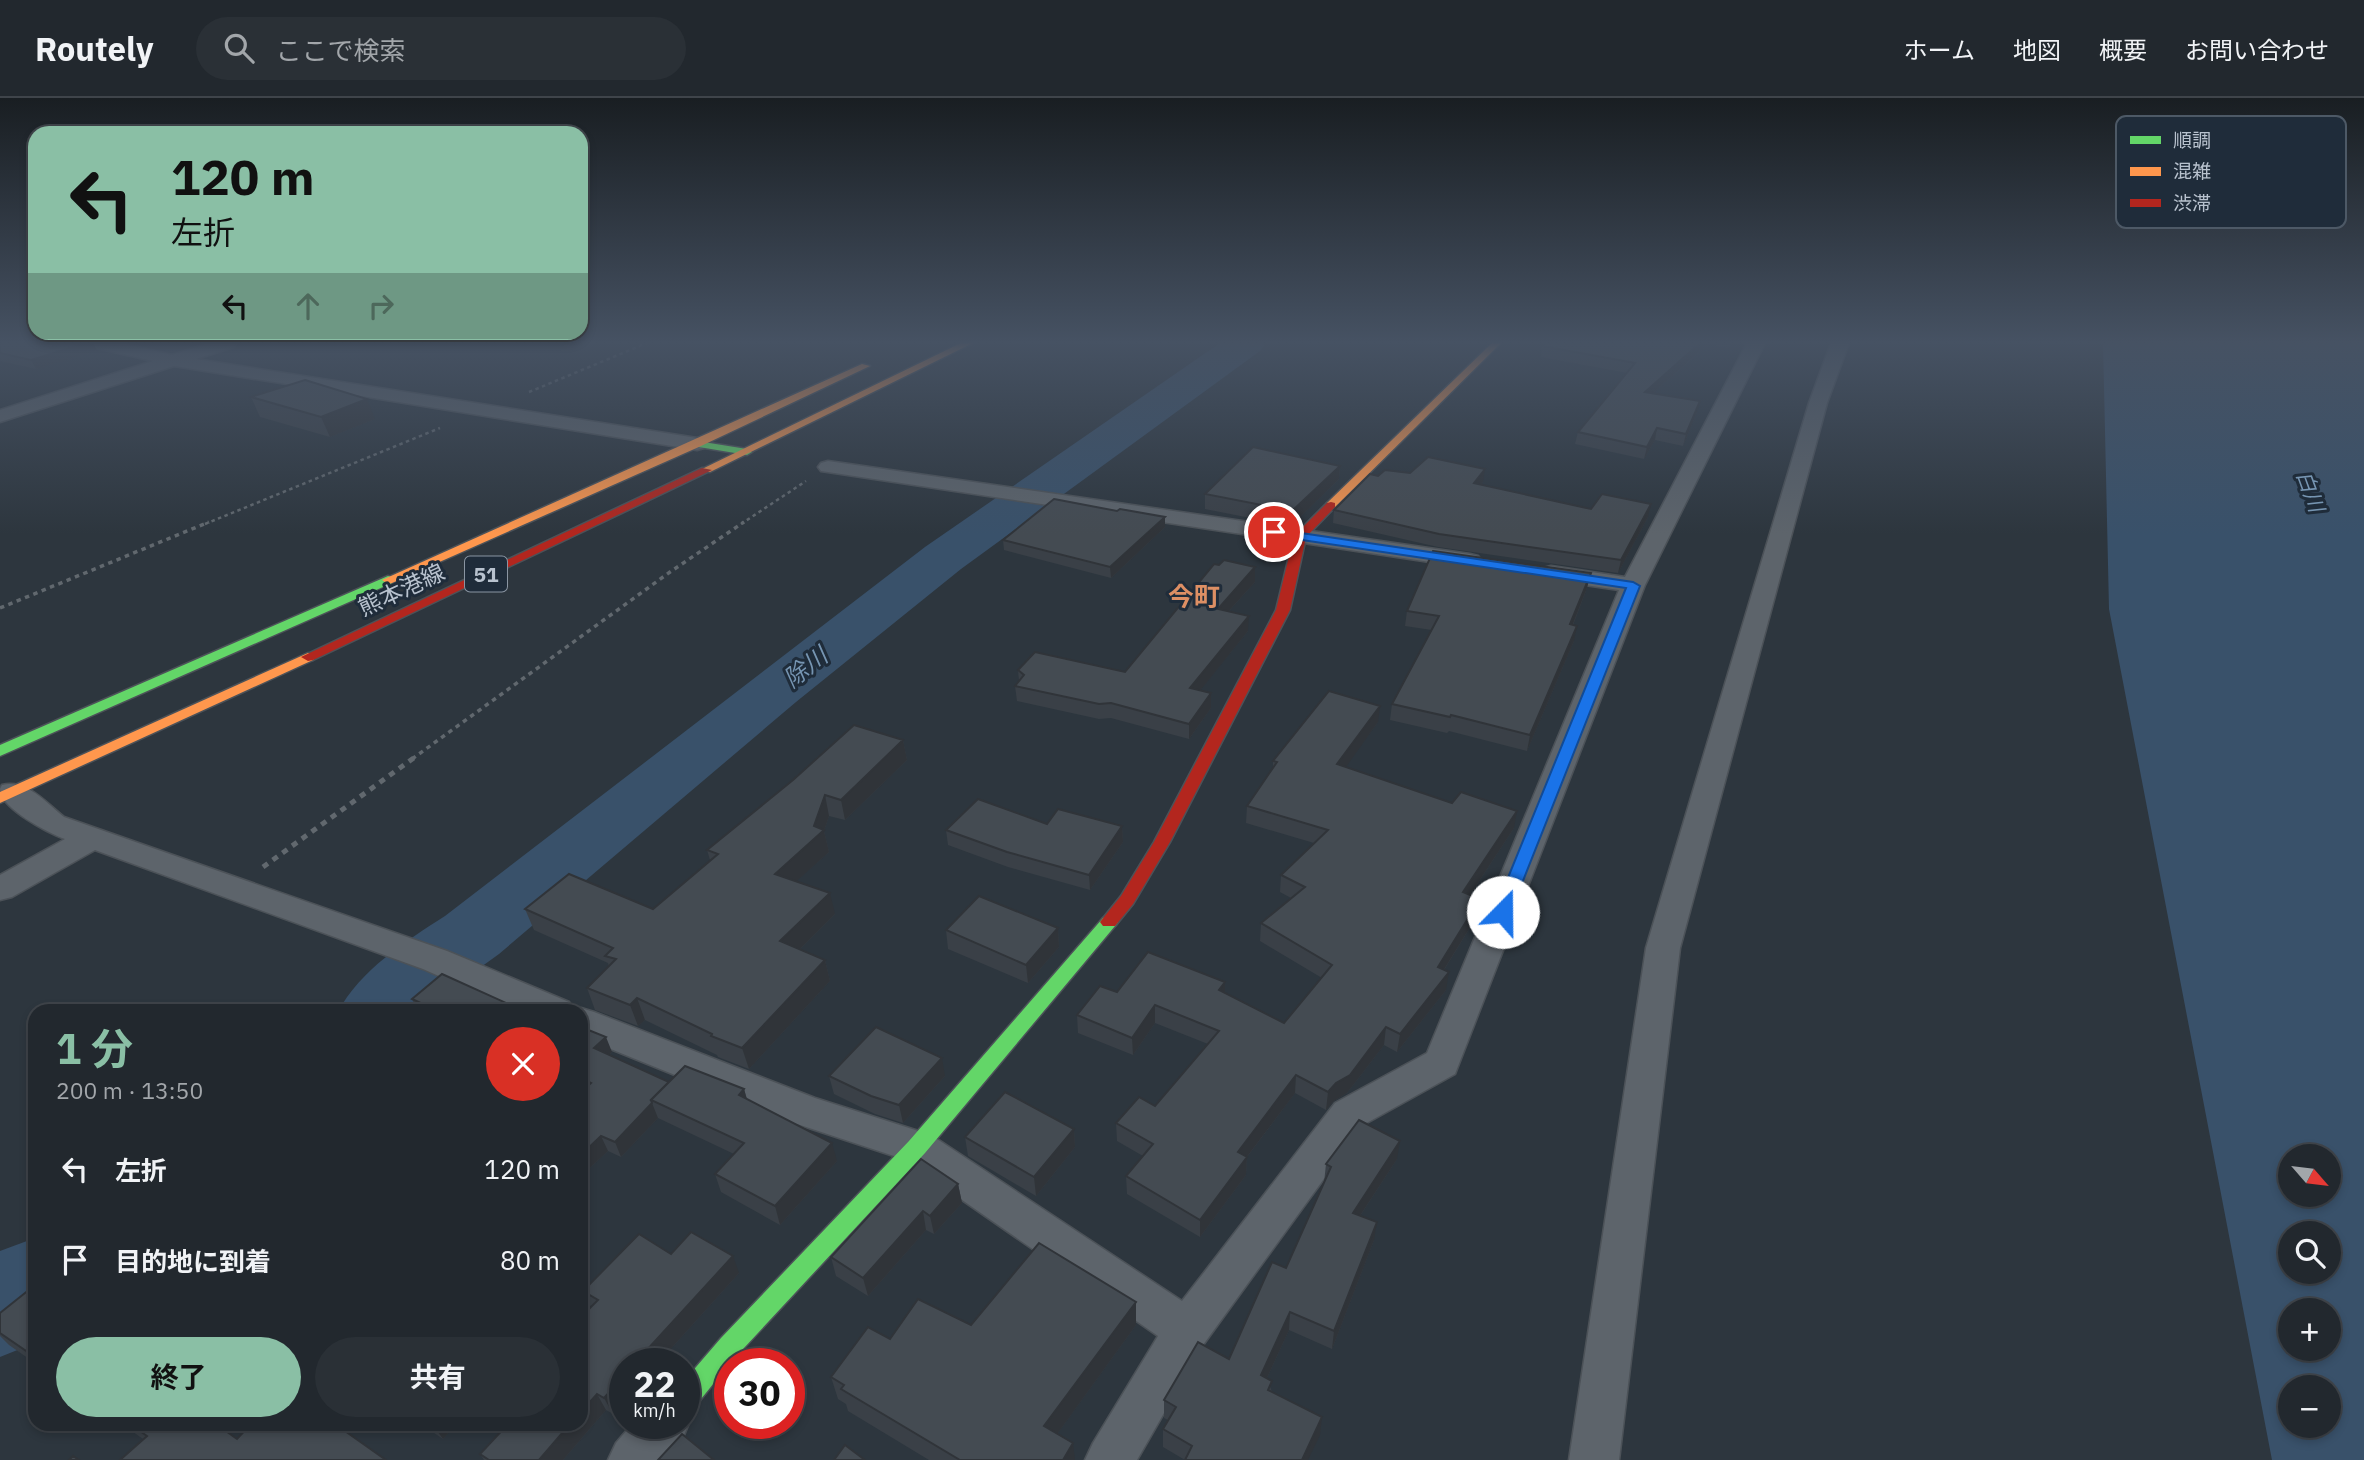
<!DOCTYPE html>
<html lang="ja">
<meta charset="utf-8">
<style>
:root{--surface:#22282e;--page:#2a3036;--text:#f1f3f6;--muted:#a2a6aa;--line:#3f444a;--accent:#8abfa5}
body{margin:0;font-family:"IBM Plex Sans","Noto Sans JP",sans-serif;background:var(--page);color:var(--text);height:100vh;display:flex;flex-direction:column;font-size:26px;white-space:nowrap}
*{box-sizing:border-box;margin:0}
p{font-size:23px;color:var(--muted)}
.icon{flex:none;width:38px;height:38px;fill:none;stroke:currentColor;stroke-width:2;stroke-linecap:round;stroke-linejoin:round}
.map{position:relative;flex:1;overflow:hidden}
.sheet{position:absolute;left:28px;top:906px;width:560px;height:427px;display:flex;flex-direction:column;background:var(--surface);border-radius:21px;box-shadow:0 4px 10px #0003,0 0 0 2px var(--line)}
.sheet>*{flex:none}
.banner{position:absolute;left:28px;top:28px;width:560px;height:214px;border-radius:21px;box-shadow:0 4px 10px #0003,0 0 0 2px var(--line);background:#8abfa5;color:#111;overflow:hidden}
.needle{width:46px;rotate:118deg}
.controls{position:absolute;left:2278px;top:1046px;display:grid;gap:14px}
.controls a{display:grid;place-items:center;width:63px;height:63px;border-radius:50%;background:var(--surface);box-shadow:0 4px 10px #0003,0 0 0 2px var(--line);font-size:35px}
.speed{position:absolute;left:609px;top:1250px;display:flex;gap:14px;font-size:35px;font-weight:700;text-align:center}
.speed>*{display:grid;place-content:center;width:91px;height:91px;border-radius:50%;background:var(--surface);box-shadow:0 4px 10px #0003,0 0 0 2px var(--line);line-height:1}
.speed small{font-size:18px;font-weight:400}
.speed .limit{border:10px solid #d22;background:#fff;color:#111}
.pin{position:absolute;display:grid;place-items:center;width:60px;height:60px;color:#fff;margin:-30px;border:4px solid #fff;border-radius:50%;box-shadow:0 2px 7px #0007}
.me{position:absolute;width:77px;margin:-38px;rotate:22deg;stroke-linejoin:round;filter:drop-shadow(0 0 5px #0008)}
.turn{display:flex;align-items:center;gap:24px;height:147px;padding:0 28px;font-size:32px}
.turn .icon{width:91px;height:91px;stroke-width:2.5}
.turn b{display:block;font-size:49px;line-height:60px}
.lanes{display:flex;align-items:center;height:66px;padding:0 28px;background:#0003;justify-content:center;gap:35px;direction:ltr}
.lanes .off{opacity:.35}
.round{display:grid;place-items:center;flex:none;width:74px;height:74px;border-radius:37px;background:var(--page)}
.head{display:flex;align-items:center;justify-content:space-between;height:119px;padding:0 28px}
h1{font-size:42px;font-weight:700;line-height:52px;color:var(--accent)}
.action{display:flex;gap:14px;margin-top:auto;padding:14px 28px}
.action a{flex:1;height:80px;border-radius:42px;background:var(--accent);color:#111;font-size:28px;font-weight:700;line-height:80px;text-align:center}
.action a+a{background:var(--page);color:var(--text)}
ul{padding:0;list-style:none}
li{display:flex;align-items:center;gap:21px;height:91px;padding:0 28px}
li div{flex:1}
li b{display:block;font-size:26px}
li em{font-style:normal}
header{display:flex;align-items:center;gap:42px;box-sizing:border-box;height:98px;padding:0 35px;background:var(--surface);border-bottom:2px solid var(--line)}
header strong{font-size:33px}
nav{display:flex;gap:38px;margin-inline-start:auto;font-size:24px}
.search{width:490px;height:63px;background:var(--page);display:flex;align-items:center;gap:18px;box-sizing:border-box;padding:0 24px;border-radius:38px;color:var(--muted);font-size:26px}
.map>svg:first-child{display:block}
</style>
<header>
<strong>Routely</strong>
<div class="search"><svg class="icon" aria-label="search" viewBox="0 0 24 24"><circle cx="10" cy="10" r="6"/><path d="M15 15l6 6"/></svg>ここで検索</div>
<nav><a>ホーム</a><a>地図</a><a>概要</a><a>お問い合わせ</a></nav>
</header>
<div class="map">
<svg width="2364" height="1362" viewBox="0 0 2364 1362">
<rect width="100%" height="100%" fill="#2d363e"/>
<path fill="#39516a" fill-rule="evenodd" d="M2103 245H2364V1362H2272L2109 511ZM2291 1059H2329V1097H2291ZM2291 1136H2329V1174H2291ZM2291 1213H2329V1251H2291ZM2291 1290H2329V1328H2291Z"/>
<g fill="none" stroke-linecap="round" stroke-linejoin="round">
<g fill="#39516a" fill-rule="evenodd">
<path d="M1220 245H1265L1260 253 961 471 796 604 499 856 463 882 430 914H338C360 872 406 843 445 818L925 449Z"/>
<path d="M35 1140V1245L0 1259V1153Z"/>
</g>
<defs>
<g id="street">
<path d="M90 245H121L172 257 210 245H236L234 249 196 261 697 340 704 342 707 346 704 350 697 352 174 268 0 324V312L153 263 92 249Z"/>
<path d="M1747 245H1765L1645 487 1455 976 1363 1027 1203 1247 1137 1362H1085L1093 1345 1158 1238 903 1061 791 1024 581 939V914H520L423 871 95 752 12 799 0 802V777L65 741C48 735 0 710 0 691L2 687C27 681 46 705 64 719L447 853 569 904 573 912 581 910 594 914 815 1000 931 1037 1182 1203 1335 1005 1427 955 1619 492 1551 482 1543 480 1539 475 1543 470 1551 468 1625 479Z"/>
<path d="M1831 245H1849L1827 305 1680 850 1619 1362H1569L1646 850 1809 305Z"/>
<path d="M828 363 1470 456 1478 458 1482 463 1478 468 1470 470 821 373 818 369 821 365Z"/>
<path d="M684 1313 689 1325 682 1342 665 1362H608L616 1345 633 1325H684Z"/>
</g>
<g id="fast">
<path d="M697 343 747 351 752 354 747 357 693 348V344Z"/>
<path d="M388 478 392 479V485L0 658V647Z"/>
<path d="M1109 818 1115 820 1118 824 1115 828 925 1055 730 1265 693 1311 684 1314V1283L721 1240 909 1043 1103 820Z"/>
</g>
<g id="slow">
<path d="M961 245H973L710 374 700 372Z"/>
<path d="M1492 245H1501L1335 409H1327V405Z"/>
<path d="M862 266 870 268 701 348 392 485 388 486 382 482Z"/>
<path d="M308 555 315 559 313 562 0 705V694Z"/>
</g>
<g id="jam">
<path d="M702 370 712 372 313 562 308 563 301 559Z"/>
<path d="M1331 404 1335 405V409L1306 439 1290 512 1170 744 1133 806 1115 828H1103L1100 824 1121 798 1154 744 1276 512 1294 438 1327 405Z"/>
</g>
</defs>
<use href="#street" stroke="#4c5258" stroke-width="3"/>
<use href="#fast" stroke="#4c5258" stroke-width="3"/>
<use href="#slow" stroke="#4c5258" stroke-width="3"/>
<use href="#jam" stroke="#4c5258" stroke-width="3"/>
<g stroke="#61686e" stroke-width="2.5" stroke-dasharray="3.5 3.5" stroke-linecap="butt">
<path d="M529 294 647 245"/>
<path d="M205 426 440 330"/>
<path d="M741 426 806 383"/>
</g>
<g stroke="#61686e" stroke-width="3.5" stroke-dasharray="4.5 4.5" stroke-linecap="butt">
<path d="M0 510 209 424"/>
<path d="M412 661 670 474 744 424"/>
</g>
<path stroke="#61686e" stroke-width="5" stroke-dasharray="6 6" stroke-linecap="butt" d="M263 769 415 659"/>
<use href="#street" fill="#5d646b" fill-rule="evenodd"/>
<use href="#fast" fill="#63d668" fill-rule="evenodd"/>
<use href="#slow" fill="#ff974d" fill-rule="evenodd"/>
<use href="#jam" fill="#b3261e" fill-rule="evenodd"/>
</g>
<g fill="#3a4047">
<path d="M0 245H93L97 253 36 271 0 263Z"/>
<path d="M1545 245H1733L1729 250 1709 246 1653 295 1697 314 1683 348 1655 342 1644 361 1575 346 1578 334 1627 275 1541 259 1542 248Z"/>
<path d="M251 299 375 321 330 339 260 319Z"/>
<path d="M1340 368 1339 381 1291 428 1205 411V396Z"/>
<path d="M1483 384 1481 387 1591 411 1648 419 1618 475 1438 449 1333 425 1334 412Z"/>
<path d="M1165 429 1111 480 1004 452 1003 442Z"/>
<path d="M1219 467 1255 469V484L1228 514 1248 533 1200 592 1211 610 1189 641 1111 620 1099 621 1017 603 1015 588 1019 583 1018 572 1125 574Z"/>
<path d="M1587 490 1573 527 1574 543 1527 653 1449 633 1447 635 1390 622 1392 606 1432 532 1405 528 1407 513Z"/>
<path d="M1378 624 1345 669 1514 730 1470 797 1477 818 1444 872 1446 892 1397 954 1384 947 1347 995 1334 1003 1326 1012 1295 995 1247 1059 1246 1077 1200 1139 1127 1096 1126 1078 1143 1058 1117 1043 1116 1025 1155 1008 1208 946 1155 925 1133 957 1078 935 1077 917 1117 894 1225 884V895L1284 925 1322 880 1260 843 1261 825 1291 800 1280 794 1281 777 1314 745 1246 725 1247 708 1273 670V663Z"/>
<path d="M903 642 907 662 845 722 829 718 824 733 829 754 796 783 835 816 800 851 825 862 830 883 749 971 718 959 717 957 645 922 638 928 595 912 587 890 609 869 608 865 534 832 525 811H653L710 762 707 752Z"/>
<path d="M1047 726 1122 728 1123 744 1090 792 1008 769 948 747 946 732Z"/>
<path d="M1058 830 1059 849 1028 885 948 851 946 832Z"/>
<path d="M412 901 526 914H418Z"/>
<path d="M581 929 612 954 609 957 669 984 744 991 747 1001 837 1063 780 1127 721 1094 715 1076 734 1056 658 1020 621 1059 608 1053 581 1078 582 993 581 992Z"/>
<path d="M829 978H945L903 1025 875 1016 834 996Z"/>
<path d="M1074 1031 1075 1049 1036 1098 968 1058 965 1039Z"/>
<path d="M1397 1061 1360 1118 1374 1142 1332 1251 1289 1232 1267 1280 1272 1294 1320 1337 1185 1362 1163 1349V1331L1168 1322 1164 1320V1302L1229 1261 1286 1170 1324 1085 1326 1066Z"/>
<path d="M958 1086 962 1105 934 1136 926 1132 868 1198 836 1178 831 1159Z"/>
<path d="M671 1156 739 1175 658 1265H625L613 1316 606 1312 563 1362H484L480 1356 581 1326 591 1209 583 1193Z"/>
<path d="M35 1187V1265L9 1247 0 1238V1215Z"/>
<path d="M1136 1204V1227L1057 1336 1075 1362H929L848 1313 846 1306 838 1301 831 1279 890 1241 971 1227Z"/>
<path d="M122 1326H216L237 1341 251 1326H353L346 1334 386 1362 143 1341Z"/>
<path d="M421 1326H456L443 1341Z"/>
</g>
<g fill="#303439">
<path d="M87 245H93L97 253 36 271 31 262Z"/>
<path d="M1700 245H1709L1642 305 1645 294Z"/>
<path d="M367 301 375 321 330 339 321 319Z"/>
<path d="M1700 303 1697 314 1683 348 1686 336Z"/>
<path d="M1657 330 1655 342 1644 361 1647 349Z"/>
<path d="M1340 368 1339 381 1291 428 1292 413Z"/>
<path d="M1485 371 1483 384 1472 398 1474 385Z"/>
<path d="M1651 406 1648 419 1618 475 1621 462Z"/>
<path d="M1165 419V429L1111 480 1110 469Z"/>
<path d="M1255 469V484L1217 526 1218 511Z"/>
<path d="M1591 475 1587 490 1567 541 1570 526Z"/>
<path d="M1249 518 1248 533 1190 605V590Z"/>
<path d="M1577 528 1574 543 1527 653 1530 637Z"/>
<path d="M1211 595V610L1189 641V626Z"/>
<path d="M1380 608 1378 624 1336 683 1337 666Z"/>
<path d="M903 642 907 662 845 722 841 702Z"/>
<path d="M825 697 829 718 824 733 829 754 781 797 775 776 814 728Z"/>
<path d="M1517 713 1514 730 1460 812 1463 794Z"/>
<path d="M1122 728 1123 744 1090 792 1089 777Z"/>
<path d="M830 795 835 816 786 865 780 843Z"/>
<path d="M1480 801 1477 818 1435 886 1438 869Z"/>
<path d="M1058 830 1059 849 1028 885 1026 867Z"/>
<path d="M825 862 830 883 749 971 742 950Z"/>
<path d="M1449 874 1446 892 1397 954 1400 936Z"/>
<path d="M1225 884V901L1219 892Z"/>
<path d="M637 900 645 922 638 928 630 907Z"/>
<path d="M1155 907V925L1133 957 1132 940Z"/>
<path d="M1386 929 1384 947 1347 995 1334 1003 1326 1012 1328 994Z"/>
<path d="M606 939 612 954 600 965 594 950Z"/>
<path d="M942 960 945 978 903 1025 899 1007Z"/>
<path d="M1296 977 1295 995 1237 1072 1238 1054Z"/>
<path d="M744 991 749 1010 739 997Z"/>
<path d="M652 1005 658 1020 621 1059 615 1044Z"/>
<path d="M1074 1031 1075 1049 1036 1098 1034 1079Z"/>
<path d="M601 1038 608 1053 581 1078V1057Z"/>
<path d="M1400 1043 1397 1061 1350 1133 1353 1115Z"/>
<path d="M832 1045 837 1063 780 1127 775 1108Z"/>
<path d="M1247 1059 1246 1077 1200 1139V1122Z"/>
<path d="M958 1086 962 1105 934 1136 930 1118Z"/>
<path d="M923 1113 926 1132 868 1198 863 1180Z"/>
<path d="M1377 1124 1374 1142 1332 1251 1334 1233Z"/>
<path d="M733 1158 739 1175 658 1265H635Z"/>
<path d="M1136 1204V1227L1047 1350 1044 1328Z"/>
<path d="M1290 1214 1289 1232 1260 1295 1261 1277Z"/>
<path d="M625 1277V1303L613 1316 604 1300Z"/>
<path d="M597 1296 606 1312 563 1362H539L570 1326H581V1314Z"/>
<path d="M1322 1319 1320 1337 1308 1362H1302Z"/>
<path d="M330 1326H353L340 1339Z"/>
<path d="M432 1326H456L443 1341Z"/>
<path d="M1073 1345 1075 1362H1063Z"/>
</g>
<g fill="#444b52" stroke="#303439" stroke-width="2">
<path d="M0 245H87L31 262 0 255Z"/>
<path d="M1545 245H1700L1645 294 1700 303 1686 336 1657 330 1647 349 1578 334 1635 265 1542 248Z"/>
<path d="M305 282 367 301 321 319 251 299Z"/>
<path d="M1253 349 1340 368 1292 413 1205 396Z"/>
<path d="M1428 359 1485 371 1474 385 1591 411 1602 396 1651 406 1621 462 1439 436 1334 412 1370 376 1378 378 1385 372 1410 375Z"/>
<path d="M1054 401 1117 413 1120 411 1165 419 1110 469 1003 442Z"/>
<path d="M1433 453 1591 475 1570 526 1577 528 1530 637 1451 617 1450 619 1392 606 1439 518 1407 513Z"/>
<path d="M1224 462 1255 469 1218 511 1249 518 1190 590 1211 595 1189 626 1111 605 1099 606 1015 588 1024 577 1018 572 1035 554 1125 574 1214 466 1219 467Z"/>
<path d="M1329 593 1380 608 1337 666 1452 705 1461 694 1517 713 1463 794 1480 801 1438 869 1449 874 1400 936 1386 929 1350 977 1336 985 1328 994 1296 977 1238 1054 1247 1059 1200 1122 1126 1078 1153 1046 1116 1025 1139 999 1155 1008 1219 933 1155 907 1132 940 1077 917 1100 888 1117 894 1148 854 1225 884 1219 892 1284 925 1332 867 1261 825 1305 789 1281 777 1328 732 1247 708 1277 664 1273 663Z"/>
<path d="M854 627 903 642 841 702 825 697 814 728 824 732 775 776 830 795 780 843 825 862 742 950 711 938 712 936 637 900 630 907 587 890 616 861 605 858 613 850 525 811 569 776 653 811 718 756 707 752 793 682Z"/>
<path d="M978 701 1047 726 1058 711 1122 728 1089 777 1007 754 946 732Z"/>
<path d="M979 798 1058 830 1026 867 946 832Z"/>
<path d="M442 876 526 914H440L412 901Z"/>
<path d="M581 929 606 939 594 950 669 984 651 1002 652 1005 615 1044 601 1038 581 1057V994L591 985 581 980Z"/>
<path d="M876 929 942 960 899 1007 871 998 829 978Z"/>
<path d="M685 968 744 991 739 997 832 1045 775 1108 715 1076 744 1045 651 1002Z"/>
<path d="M1005 994 1074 1031 1034 1079 965 1039Z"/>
<path d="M1359 1022 1400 1043 1353 1115 1377 1124 1334 1233 1290 1214 1261 1277 1272 1283 1268 1292 1322 1319 1302 1362H1185L1192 1348 1163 1331 1176 1309 1164 1302 1198 1244 1229 1261 1272 1164 1286 1170 1331 1069 1326 1066Z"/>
<path d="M921 1061 958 1086 930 1118 923 1113 863 1180 831 1159Z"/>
<path d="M691 1134 733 1158 635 1265H625V1277L604 1300 597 1296 581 1314V1219L598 1202 583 1193 639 1136 671 1156Z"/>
<path d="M1039 1145 1136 1204 1044 1328 1073 1345 1063 1362H960L841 1291 844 1287 831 1279 868 1229 890 1241 918 1201 971 1227Z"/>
<path d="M35 1187V1259L0 1235V1215Z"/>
<path d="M130 1326H216L237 1341 251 1326H335L386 1362H120L147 1338Z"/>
<path d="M508 1326H570L539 1362H489L480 1356Z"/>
<path d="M682 1336 714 1362H658Z"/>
<path d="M845 1347 865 1362H834Z"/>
<path d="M73 1358 79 1362H69Z"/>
</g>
<linearGradient id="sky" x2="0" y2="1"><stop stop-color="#191e22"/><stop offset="0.56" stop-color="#465263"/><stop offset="1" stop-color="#465263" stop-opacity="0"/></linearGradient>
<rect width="2364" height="436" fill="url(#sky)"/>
<path fill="#1a73e8" stroke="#114b97" stroke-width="2" d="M1274 431 1633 484 1640 488 1509 818H1496L1494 814 1626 490 1269 437 1268 434Z"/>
<g text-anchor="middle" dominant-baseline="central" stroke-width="6" stroke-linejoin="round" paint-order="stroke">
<g font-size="21" font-style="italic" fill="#7695b2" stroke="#1f2c3a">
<text transform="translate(2311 393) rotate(70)">白川</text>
</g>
<rect fill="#1f2c3a" stroke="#8a95a2" stroke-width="2" x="465" y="458.5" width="42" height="35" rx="5"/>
<g font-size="21" font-weight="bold" fill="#b8c2ce">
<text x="486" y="476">51</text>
</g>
<g font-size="23" fill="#b8c2ce" stroke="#1f2c3a">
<text transform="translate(401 491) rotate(-25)">熊本港線</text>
</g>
<g font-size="24" font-style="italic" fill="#7695b2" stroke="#1f2c3a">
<text transform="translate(805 569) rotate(-38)">除川</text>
</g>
<g font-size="26" font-weight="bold" fill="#dd8f64" stroke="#1f2c3a">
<text x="1194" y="498">今町</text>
</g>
</g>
<rect x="2116" y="18" width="230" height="112" rx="10" fill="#1f2c3a" stroke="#4d5966" stroke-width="2"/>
<rect x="2130" y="38" width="31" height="8" fill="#63d668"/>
<rect x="2130" y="69" width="31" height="9" fill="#ff974d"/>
<rect x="2130" y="101" width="31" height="8" fill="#b3261e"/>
<g font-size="19" fill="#b8c2ce">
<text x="2173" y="49">順調</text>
<text x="2173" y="80">混雑</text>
<text x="2173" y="112">渋滞</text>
</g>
</svg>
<div class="controls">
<a><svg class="needle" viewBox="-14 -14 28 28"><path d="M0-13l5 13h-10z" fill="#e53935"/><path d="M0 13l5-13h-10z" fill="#a2a6aa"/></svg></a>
<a><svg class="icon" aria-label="search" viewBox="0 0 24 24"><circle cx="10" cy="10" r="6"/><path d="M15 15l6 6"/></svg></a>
<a>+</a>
<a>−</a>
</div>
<div class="speed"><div>22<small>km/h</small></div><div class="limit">30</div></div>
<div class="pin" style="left:1274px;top:434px;background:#d93025"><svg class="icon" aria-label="arrive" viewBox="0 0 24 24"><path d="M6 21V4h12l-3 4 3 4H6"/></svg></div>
<svg class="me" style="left:1503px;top:814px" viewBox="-20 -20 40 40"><circle r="19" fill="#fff"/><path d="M0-13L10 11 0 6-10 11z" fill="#1a73e8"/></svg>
<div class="banner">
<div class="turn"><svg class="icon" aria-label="left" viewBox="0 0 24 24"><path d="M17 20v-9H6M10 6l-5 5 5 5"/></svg><div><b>120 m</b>左折</div></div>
<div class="lanes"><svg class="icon" aria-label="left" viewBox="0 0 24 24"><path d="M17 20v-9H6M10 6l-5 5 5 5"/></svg><svg class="icon off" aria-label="ahead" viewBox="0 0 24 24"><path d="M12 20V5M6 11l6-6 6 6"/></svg><svg class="icon off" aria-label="right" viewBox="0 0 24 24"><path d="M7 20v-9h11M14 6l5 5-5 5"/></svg></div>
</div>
<section class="sheet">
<div class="head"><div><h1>1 分</h1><p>200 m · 13:50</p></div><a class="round" style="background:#d93025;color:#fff"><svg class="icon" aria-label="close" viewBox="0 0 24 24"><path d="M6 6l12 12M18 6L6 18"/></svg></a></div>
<ul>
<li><svg class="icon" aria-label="left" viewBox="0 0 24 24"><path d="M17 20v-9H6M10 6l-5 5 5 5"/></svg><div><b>左折</b></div><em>120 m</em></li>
<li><svg class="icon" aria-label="arrive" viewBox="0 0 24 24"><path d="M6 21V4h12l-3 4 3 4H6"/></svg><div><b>目的地に到着</b></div><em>80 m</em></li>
</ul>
<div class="action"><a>終了</a><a>共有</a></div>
</section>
</div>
